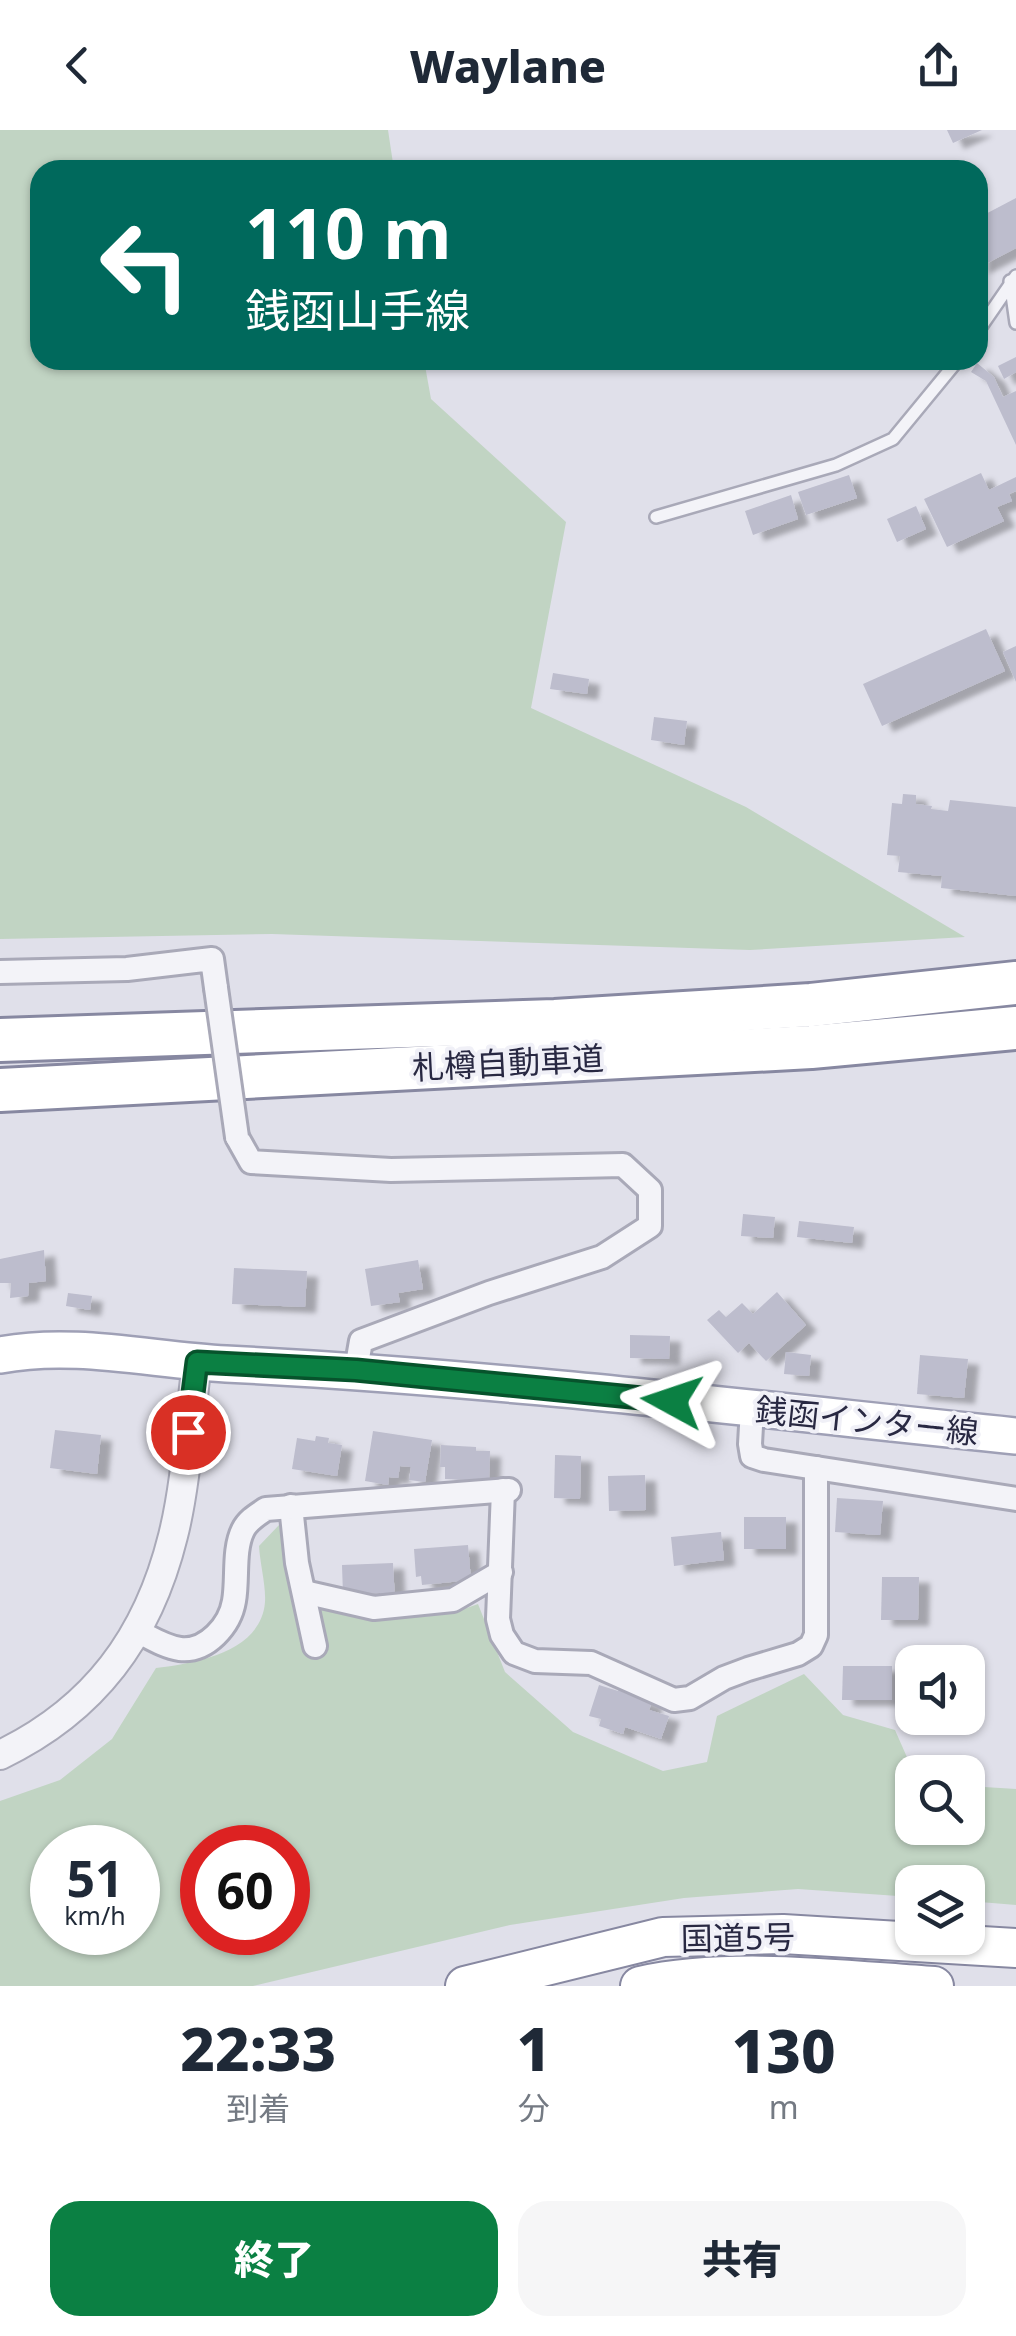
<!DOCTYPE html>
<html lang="ja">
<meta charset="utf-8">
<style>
:root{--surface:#fff;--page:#f6f6f7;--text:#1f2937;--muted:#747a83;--accent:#0b8043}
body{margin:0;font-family:"Noto Sans","Noto Sans JP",sans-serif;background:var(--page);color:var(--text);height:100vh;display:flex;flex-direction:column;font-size:38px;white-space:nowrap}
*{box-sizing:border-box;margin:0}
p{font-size:32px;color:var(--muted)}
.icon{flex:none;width:55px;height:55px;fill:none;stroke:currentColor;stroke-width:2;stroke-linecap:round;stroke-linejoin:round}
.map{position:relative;height:1856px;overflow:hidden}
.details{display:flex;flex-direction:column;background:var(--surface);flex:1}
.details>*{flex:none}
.top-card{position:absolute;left:30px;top:30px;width:958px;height:210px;border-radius:30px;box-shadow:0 2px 8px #0004;background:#00695c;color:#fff;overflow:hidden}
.tools{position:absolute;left:895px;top:1515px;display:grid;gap:20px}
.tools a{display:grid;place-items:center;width:90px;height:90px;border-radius:20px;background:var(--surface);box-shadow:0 2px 8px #0004;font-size:50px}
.speed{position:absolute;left:30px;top:1695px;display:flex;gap:20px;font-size:50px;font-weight:700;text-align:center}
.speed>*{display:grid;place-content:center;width:130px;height:130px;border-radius:50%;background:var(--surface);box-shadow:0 2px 8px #0004;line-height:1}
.speed small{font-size:25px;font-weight:400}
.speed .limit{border:15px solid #d22;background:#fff;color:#111}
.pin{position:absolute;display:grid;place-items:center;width:85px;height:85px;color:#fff;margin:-42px;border:5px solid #fff;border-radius:50%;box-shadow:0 2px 10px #0007}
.me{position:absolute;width:110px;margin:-55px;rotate:275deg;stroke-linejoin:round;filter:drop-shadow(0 0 8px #0008)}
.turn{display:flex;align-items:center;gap:35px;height:210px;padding:0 50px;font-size:45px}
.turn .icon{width:130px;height:130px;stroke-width:2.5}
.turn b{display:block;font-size:70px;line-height:85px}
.eta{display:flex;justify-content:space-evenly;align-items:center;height:170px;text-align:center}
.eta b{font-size:60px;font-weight:800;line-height:70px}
.primary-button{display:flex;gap:20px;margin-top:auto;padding:20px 50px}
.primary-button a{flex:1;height:115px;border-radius:30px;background:var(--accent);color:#fff;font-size:40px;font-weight:800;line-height:115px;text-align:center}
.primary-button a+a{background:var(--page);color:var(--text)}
header{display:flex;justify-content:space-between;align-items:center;height:130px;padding:0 50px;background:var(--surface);font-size:45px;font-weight:800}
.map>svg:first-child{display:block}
</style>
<header><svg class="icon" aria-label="back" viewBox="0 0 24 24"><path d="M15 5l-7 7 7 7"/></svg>Waylane<svg class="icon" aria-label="share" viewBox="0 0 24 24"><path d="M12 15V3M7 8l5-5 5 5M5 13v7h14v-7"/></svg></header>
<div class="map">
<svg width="1016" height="1856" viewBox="0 0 1016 1856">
<defs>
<filter id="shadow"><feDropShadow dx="11" dy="6" stdDeviation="2.5" flood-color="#0004"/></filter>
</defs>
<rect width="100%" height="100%" fill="#e0e0ea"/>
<g fill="#c1d4c3" fill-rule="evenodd">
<path d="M0 0H388L394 40H40V230H424L431 269 566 392 531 578 746 677 965 807 750 820 272 804 0 809Z"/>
<path d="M279 1395 293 1474C358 1485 415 1498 478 1474L505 1542 573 1602 663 1641 707 1632 717 1586 804 1544 843 1585 895 1600 913 1641 918 1642H912V1698H968V1656L1016 1659V1775L968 1771V1752H912V1767L798 1759 684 1768 510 1795 253 1856H0V1671L60 1650 112 1609 156 1538C194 1533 261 1523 265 1472 266 1455 260 1434 259 1416ZM52 1718H138V1802H52ZM202 1718H288V1802H202Z"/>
</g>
<g fill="#bdbdcd" filter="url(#shadow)">
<path d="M947 0H982L953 13Z"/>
<path d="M1016 68V118L978 138V88Z"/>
<path d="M1016 227V242L1004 249 998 236Z"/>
<path d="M977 233 994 247 1003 267 1016 261V315L986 251 971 242Z"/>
<path d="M981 343 989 360 1016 347V361L1009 364 1012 371 997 377 1004 391 947 417 924 369Z"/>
<path d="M849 345 857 368 806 385 798 362Z"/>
<path d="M791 365 798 389 753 405 745 381Z"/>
<path d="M916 376 926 399 897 412 887 389Z"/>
<path d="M986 499 1005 541 882 596 863 554Z"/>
<path d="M1016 516V552L1003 522Z"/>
<path d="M553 543 589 549 587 564 550 559Z"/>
<path d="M654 587 687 591 684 615 651 610Z"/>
<path d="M903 664 916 665V674L932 676 931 679 948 681 950 670 1016 677V766L941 758 942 746 898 742 900 726 887 725 892 673 902 674Z"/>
<path d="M743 1084 775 1087 773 1108 741 1106Z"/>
<path d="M799 1091 854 1097 852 1113 797 1107Z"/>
<path d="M44 1120 46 1151 29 1153 28 1166 10 1168 11 1153H0V1129Z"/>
<path d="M418 1130 423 1159 398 1163 400 1172 371 1176 365 1139Z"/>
<path d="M234 1138 307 1141 305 1177 232 1174Z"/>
<path d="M777 1162 806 1195 766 1231 749 1213 738 1223 707 1190 719 1180 726 1187 742 1173 753 1184Z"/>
<path d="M68 1163 92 1166 90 1180 66 1176Z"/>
<path d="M630 1205 670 1206 669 1229 630 1228Z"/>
<path d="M786 1222 811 1225 809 1246 784 1244Z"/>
<path d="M920 1225 968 1229 964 1268 917 1264Z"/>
<path d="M55 1300 101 1305 97 1344 50 1338Z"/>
<path d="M373 1301 432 1310 425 1352 409 1350 411 1337 400 1336 398 1348 389 1347 388 1355 365 1351Z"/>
<path d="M316 1306 329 1308 328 1313 342 1315 337 1346 292 1339 297 1308 315 1311Z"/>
<path d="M441 1315 476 1317V1321H490L489 1351 445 1349V1337H440Z"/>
<path d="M555 1325 581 1326 580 1369 554 1368Z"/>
<path d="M645 1345 646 1380 609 1381 608 1346Z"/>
<path d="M837 1368 883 1371 880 1405 835 1402Z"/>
<rect x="744" y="1387" width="42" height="32"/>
<path d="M721 1402 724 1430 674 1436 671 1407Z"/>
<path d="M468 1415 471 1450 422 1455 421 1446 416 1447 414 1419Z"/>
<path d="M393 1433 395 1471H380V1463L343 1465 342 1435Z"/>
<path d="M882 1447H919L918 1490H881Z"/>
<path d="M843 1536H892V1570H842Z"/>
<path d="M599 1555 618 1561 620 1557 634 1562 633 1565 652 1572 649 1580 669 1586 661 1609 625 1597 623 1604 599 1596 601 1589 589 1586Z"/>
</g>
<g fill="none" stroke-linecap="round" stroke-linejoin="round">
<defs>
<g id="service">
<path d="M1010 151 1016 193"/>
<path d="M978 201 1016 146"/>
<path d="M656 387 836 335 893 309 958 230"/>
</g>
<g id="minor">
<path d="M0 842 127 839 212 829 216 858"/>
<path d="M237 1007 251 1032 391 1040 623 1035 650 1060V1096L602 1127 489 1163 361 1211 356 1240"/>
<path d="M752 1278 750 1314 752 1326 764 1330 1016 1369"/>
<path d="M503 1360 498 1489 502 1505 514 1523 535 1531 591 1533 674 1570 690 1568 724 1548 748 1539 798 1524 811 1516 816 1505V1338"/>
<path d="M291 1376 297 1433 315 1516"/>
<path d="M304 1462 374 1478 453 1470 501 1442"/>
<path d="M137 1501C151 1508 165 1517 180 1519 207 1522 230 1495 234 1471 238 1449 233 1420 243 1400 248 1390 257 1385 266 1379L509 1360"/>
</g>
<path id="tertiary" d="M0 1625C94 1580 148 1507 173 1406 186 1355 190 1287 197 1232"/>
<path id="primary" d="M0 1225C74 1211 151 1230 226 1234 490 1247 753 1279 1016 1306"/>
<g id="trunk">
<path d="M465 1856 663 1807 783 1804 1016 1818"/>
<path d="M640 1856C731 1836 842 1850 934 1856"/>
</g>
<g id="motorway">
<path d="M0 910 555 891 811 875 1016 853"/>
<path d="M0 960 811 917 1016 898"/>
</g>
</defs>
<use href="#service" stroke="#a9a9b8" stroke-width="16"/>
<use href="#minor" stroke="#a9a9b8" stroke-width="28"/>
<use href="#tertiary" stroke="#a9a9b8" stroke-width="32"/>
<use href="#primary" stroke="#9fa0b6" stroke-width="40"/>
<use href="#trunk" stroke="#8788a1" stroke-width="42"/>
<use href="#motorway" stroke="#8788a1" stroke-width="48"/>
<use href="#service" stroke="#f3f3f8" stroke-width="11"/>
<use href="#minor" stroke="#f3f3f8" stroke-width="22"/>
<use href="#tertiary" stroke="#f3f3f8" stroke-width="28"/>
<use href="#primary" stroke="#fff" stroke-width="35"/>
<use href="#trunk" stroke="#fff" stroke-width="38"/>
<use href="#motorway" stroke="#fff" stroke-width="42"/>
<defs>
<path id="minor-bridge" d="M216 858 237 1007"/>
</defs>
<use href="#minor-bridge" stroke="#a9a9b8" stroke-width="28" stroke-linecap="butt"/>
<use href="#minor-bridge" stroke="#f3f3f8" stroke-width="22"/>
</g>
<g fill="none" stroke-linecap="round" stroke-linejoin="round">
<defs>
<path id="route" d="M188 1302 197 1232 356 1240 672 1271"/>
</defs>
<use href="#route" stroke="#07532c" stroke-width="25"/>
<use href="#route" stroke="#0b8043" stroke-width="18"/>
</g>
<g text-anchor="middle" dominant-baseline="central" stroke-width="8" stroke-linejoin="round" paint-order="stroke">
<g font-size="32" fill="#282842" stroke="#f0f0f7">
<text transform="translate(508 932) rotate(-3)">札樽自動車道</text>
<text transform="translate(867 1290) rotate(6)">銭函インター線</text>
<text transform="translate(738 1807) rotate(-1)">国道5号</text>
</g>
</g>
</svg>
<div class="tools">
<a><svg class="icon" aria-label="sound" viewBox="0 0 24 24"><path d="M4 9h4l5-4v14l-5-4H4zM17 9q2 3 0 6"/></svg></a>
<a><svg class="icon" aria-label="search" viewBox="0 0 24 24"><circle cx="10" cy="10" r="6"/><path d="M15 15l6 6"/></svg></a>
<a><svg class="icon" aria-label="layers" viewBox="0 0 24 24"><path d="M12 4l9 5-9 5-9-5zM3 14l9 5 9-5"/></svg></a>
</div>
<div class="speed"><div>51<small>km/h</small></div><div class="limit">60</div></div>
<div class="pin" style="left:188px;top:1302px;background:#d93025"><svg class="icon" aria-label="arrive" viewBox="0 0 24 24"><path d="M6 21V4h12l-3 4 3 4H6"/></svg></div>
<svg class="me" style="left:672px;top:1271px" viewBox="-20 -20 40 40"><path d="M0-17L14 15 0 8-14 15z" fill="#0b8043" stroke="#fff" stroke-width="4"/></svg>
<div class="top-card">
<div class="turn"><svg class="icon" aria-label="left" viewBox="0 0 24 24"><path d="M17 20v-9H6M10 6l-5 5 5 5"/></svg><div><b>110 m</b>銭函山手線</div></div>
</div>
</div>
<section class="details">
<div class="eta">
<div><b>22:33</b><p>到着</p></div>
<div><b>1</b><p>分</p></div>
<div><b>130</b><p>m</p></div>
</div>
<div class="primary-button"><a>終了</a><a>共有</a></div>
</section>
